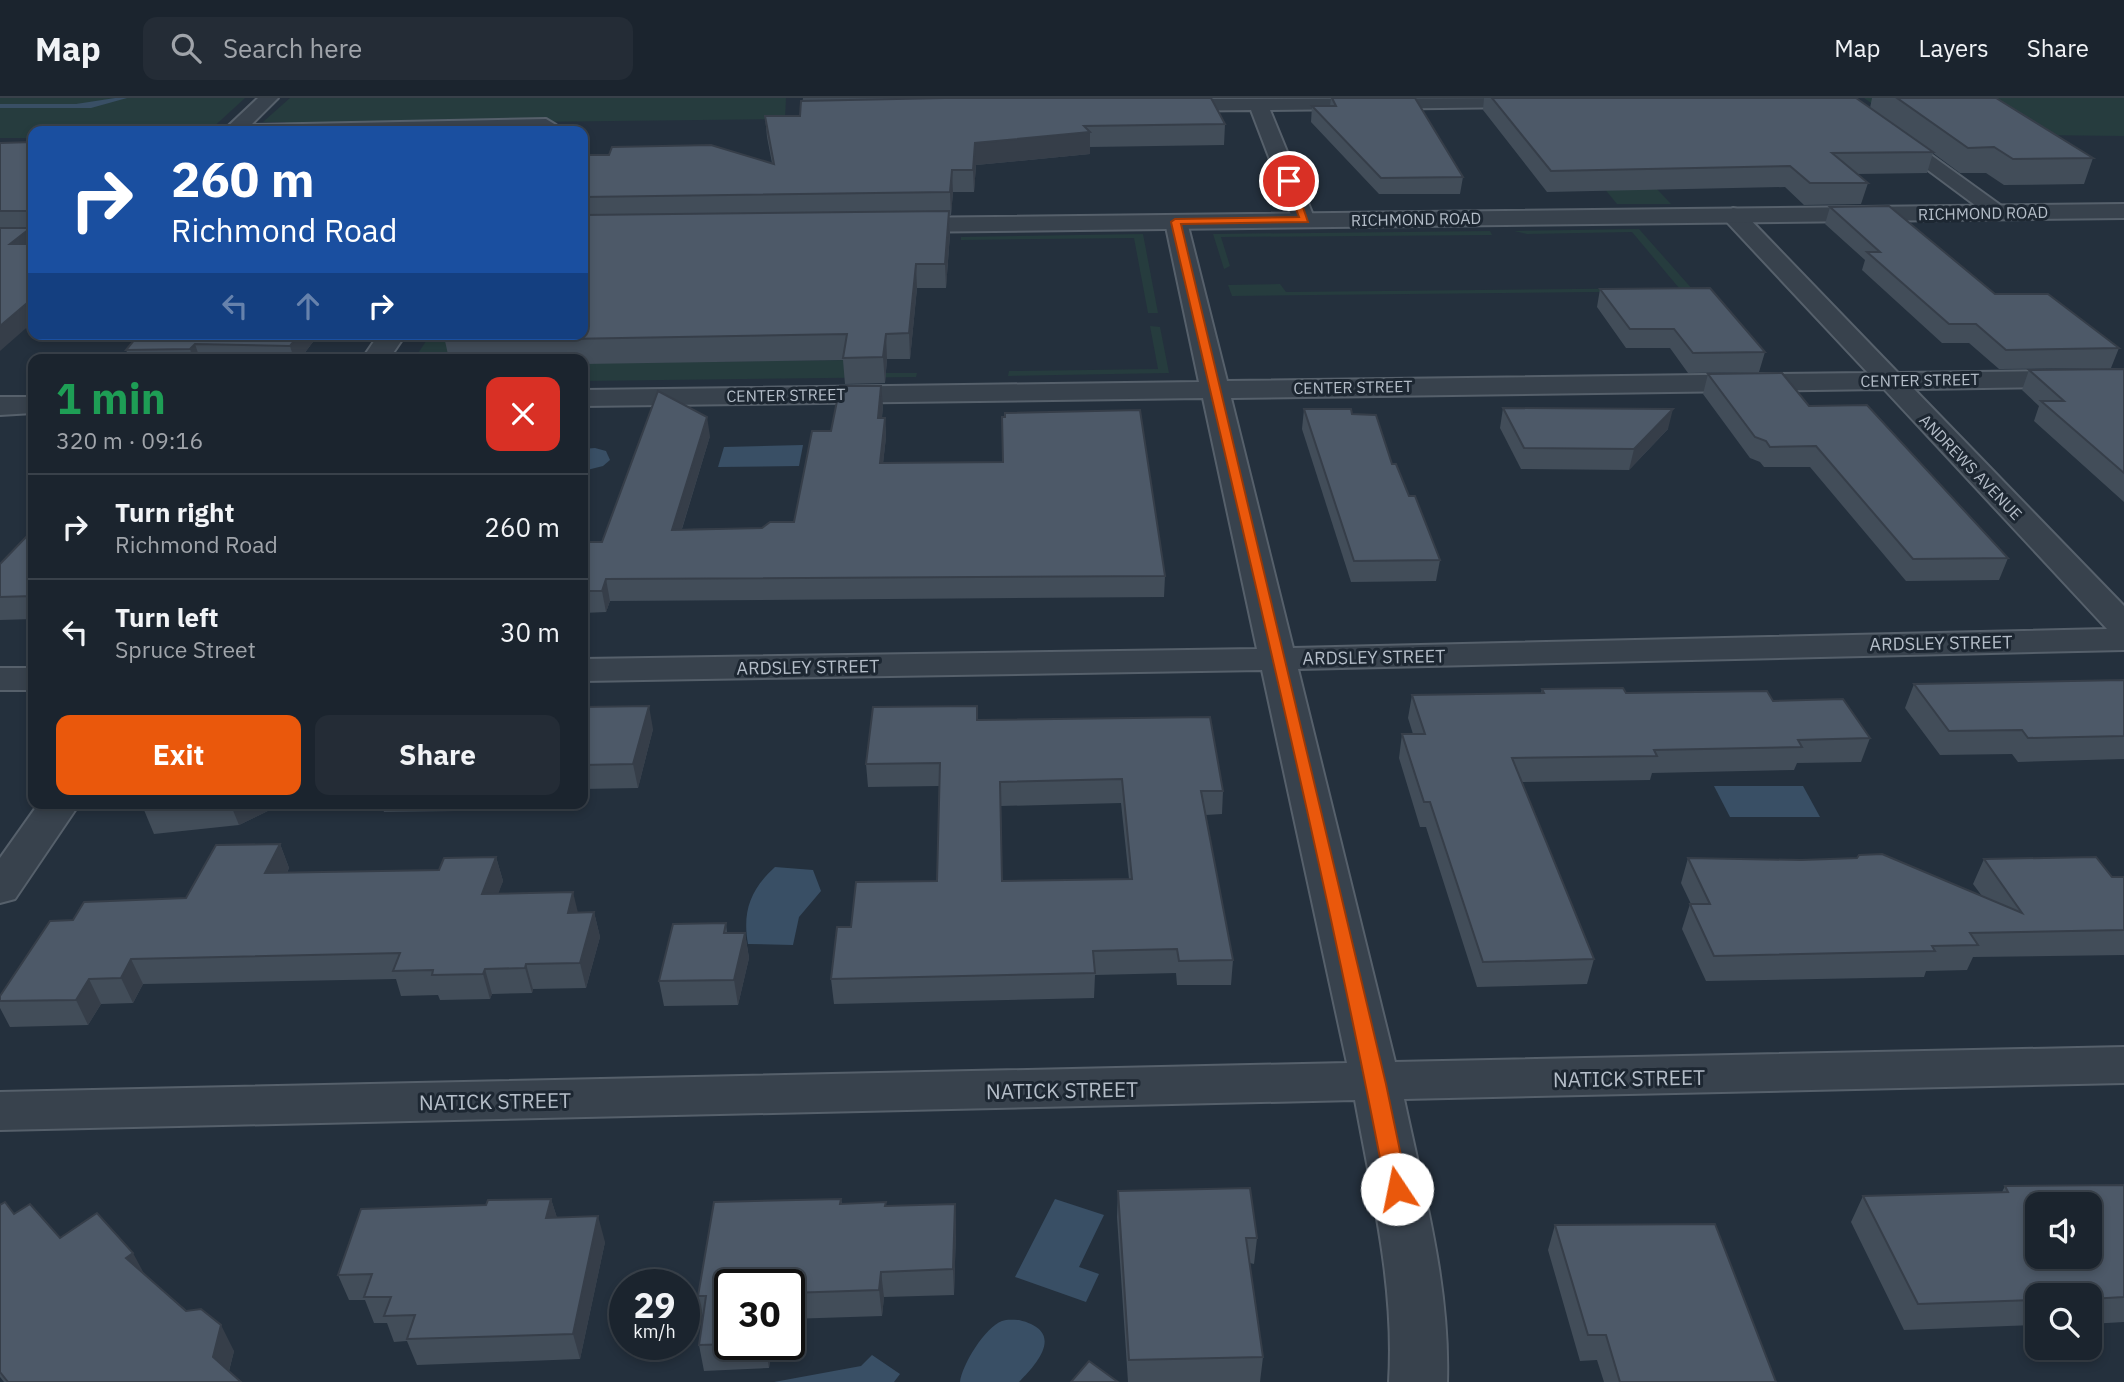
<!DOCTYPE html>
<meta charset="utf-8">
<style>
:root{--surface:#1b242e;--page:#242c36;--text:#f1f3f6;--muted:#a0a4aa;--line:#39414a;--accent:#ea580c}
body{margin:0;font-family:"IBM Plex Sans",sans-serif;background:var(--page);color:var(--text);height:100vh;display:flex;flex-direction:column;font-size:26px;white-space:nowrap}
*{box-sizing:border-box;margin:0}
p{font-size:23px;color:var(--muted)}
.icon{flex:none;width:38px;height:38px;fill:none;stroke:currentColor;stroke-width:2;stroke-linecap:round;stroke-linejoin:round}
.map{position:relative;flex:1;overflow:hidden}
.sheet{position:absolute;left:28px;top:256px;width:560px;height:455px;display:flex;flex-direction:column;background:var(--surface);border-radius:14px;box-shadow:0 4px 10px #0003,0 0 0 2px var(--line)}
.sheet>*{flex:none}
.guide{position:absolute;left:28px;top:28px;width:560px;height:214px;border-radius:14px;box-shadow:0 4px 10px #0003,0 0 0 2px var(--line);background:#1a4fa0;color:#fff;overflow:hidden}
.controls{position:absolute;left:2025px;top:1094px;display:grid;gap:14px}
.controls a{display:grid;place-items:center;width:77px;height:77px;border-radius:14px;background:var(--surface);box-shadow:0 4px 10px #0003,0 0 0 2px var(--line);font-size:35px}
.speed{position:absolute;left:609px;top:1171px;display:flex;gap:14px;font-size:35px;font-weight:700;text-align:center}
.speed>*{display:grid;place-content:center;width:91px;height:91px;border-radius:50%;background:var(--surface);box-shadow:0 4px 10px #0003,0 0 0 2px var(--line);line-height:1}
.speed small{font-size:18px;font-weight:400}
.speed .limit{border:4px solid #111;border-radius:10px;background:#fff;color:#111}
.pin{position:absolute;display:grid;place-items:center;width:60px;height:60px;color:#fff;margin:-30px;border:4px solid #fff;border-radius:50%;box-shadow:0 2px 7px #0007}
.me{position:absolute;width:77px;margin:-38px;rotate:349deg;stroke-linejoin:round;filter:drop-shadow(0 0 5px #0008)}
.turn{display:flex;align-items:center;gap:24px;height:147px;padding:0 28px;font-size:32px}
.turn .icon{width:91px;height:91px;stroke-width:2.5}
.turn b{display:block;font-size:49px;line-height:60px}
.lanes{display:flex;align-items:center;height:66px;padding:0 28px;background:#0003;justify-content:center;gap:35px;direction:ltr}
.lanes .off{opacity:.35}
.round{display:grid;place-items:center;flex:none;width:74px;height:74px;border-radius:14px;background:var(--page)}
.summary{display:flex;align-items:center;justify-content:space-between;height:119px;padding:0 28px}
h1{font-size:42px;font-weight:700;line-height:52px;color:#1e9e55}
.cta{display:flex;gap:14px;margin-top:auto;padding:14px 28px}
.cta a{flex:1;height:80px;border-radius:14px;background:var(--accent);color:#fff;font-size:28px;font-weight:700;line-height:80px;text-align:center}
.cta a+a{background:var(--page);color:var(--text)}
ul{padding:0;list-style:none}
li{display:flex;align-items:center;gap:21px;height:105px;padding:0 28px;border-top:2px solid var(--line)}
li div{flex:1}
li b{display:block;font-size:26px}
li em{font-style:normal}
header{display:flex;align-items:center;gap:42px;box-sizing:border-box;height:98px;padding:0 35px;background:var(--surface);border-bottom:2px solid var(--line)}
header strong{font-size:33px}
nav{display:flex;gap:38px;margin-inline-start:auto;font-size:24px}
.search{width:490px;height:63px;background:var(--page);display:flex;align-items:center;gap:18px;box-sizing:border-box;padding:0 24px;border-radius:14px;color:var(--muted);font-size:26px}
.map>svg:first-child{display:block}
</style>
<header>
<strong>Map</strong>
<div class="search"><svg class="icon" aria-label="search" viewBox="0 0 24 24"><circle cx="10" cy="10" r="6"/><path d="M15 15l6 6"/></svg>Search here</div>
<nav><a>Map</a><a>Layers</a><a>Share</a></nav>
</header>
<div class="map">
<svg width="2124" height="1284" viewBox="0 0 2124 1284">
<rect width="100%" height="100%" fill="#24303d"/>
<g fill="#263c3e">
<path d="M0 0H245L209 33H33V40H0Z"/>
<path d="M290 0H786L785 21 283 27 286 24H263Z"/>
<path d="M1864 0H2124V38L2035 37 1875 8Z"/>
<path d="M1604 90H1656L1671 106H1617Z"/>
<path d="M1639 131 1694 193 1232 198 1228 187 1280 186 1286 194 1679 190 1632 134 1527 136 1514 133Z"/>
<path d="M1490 133 1492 137 1221 139 1230 168 1224 171 1213 136Z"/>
<path d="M1143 136 1158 215H1148L1134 140 961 142V139Z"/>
<path d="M1150 228 1160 229 1169 275 1008 278 1009 273 1158 271Z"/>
<path d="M431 236H471L456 261H414Z"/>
<path d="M853 262 851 275H917L916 279 583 283V265Z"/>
</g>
<g fill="#394f65">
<path d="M803 347 799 368 718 369 724 349Z"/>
<path d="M595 350 606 353 610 362 603 368 583 373V351Z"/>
<path d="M1714 688H1803L1820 719H1730Z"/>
<path d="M775 769 813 772 821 793 799 819 793 847 748 846C742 813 751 791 775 769Z"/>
<path d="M1055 1101 1104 1117 1079 1169 1099 1176 1086 1204 1015 1179Z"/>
<path d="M1019 1222C1065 1233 1039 1264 1019 1284H960C962 1267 985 1229 1002 1223 1007 1221 1014 1222 1019 1222Z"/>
<path d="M872 1257 900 1276 894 1284H774L861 1268Z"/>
</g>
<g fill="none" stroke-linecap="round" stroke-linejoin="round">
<path fill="#394f65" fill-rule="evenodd" d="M115 0H127L91 10H0V6H76Z"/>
<defs>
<g id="minor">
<path d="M258 0H278L251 27 546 21 556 27 546 33H223Z"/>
<path d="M1544 0V7L1537 9 1270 12 1315 122 1304 129 1293 122 1251 12 1163 13 1153 7 1163 1Z"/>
<path d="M1831 0H1852L2010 114 1999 121 1991 119Z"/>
<path d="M1733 110 1741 112 1898 275 2124 272V288L1914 291 2124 508V552L1298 571 1395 964 2124 949V985L1404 1001C1424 1095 1450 1188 1447 1284H1389C1395 1188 1372 1096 1355 1002L0 1032V994L1347 965 1262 572 583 583V561L1257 551 1203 300 583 308V292L1199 284 1165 124 1176 117 1187 124 1227 283 1868 275 1725 122 1722 117ZM1884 291 2107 531 1293 550 1231 300Z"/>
<path d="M379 236H406L389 261H362Z"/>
<path d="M0 299H33V315L0 317Z"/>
<rect x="0" y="570" width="33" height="22"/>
<path d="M39 705H80L15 801 0 805V760Z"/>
</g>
<path id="tertiary" d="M2124 106V120L898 134 887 127 898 120Z"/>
</defs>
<use href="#minor" stroke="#56606b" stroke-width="4"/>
<use href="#tertiary" stroke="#56606b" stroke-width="4"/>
<use href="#minor" fill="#38424d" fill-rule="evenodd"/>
<use href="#tertiary" fill="#38424d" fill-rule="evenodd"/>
</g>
<g fill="#424d59" fill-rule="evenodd">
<path d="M803 0H1211L1225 26 1224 47 1090 49V56L976 67 974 94H953L951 117H949L950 136 946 190H917L910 261H887L885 285 845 286 843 262 583 266V261H449L445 243 583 236V57L772 65 767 39 765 18H800Z"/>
<path d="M1331 0H1415L1463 79 1460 96H1379L1311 24 1312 8H1330Z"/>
<path d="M1484 0H1856L1870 10 1872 0H1996L2093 60 2084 86 2004 87 1986 75H1960L1933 55 1927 75 1857 76 1868 85 1861 106 1804 107 1785 89 1547 94 1483 12Z"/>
<path d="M33 44V224L29 129H0V45Z"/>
<path d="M1830 109 1995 196 2119 250 2111 270 1999 271 1969 245H1942L1862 172 1865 162 1825 126Z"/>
<path d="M1600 191 1765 254 1759 274 1688 275 1670 250H1626L1597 209Z"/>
<path d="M139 236H319L300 261H130L126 252Z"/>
<path d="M2124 271V404L2034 323 2039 308 2022 292 2029 272Z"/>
<path d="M1708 276 1809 308 2008 460 1999 482 1906 483 1810 369H1764L1760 364 1750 360 1703 296Z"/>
<path d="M883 307 882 320H885L886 339 883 365 1165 478 1164 499 610 503 606 514 583 515V444H602L710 338 682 431 762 430 794 424 831 333Z"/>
<path d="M1503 310 1668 331 1629 372 1521 371 1500 330Z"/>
<path d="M1304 311 1352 316 1392 366 1409 398 1440 462 1436 483 1351 484 1302 331Z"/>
<path d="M33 438V521L0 522V466Z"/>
<path d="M2124 582V661L2018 664 2012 656 1940 657 1905 610 1914 586Z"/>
<path d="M1542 591 1773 603 1870 640 1861 664 1797 665 1794 672 1652 675 1650 682 1522 684 1594 861 1587 886 1477 889 1426 729H1420L1399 660 1402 636H1413L1408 620 1412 597 1541 595Z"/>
<path d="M583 609 653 631 638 690 583 691Z"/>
<path d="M978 622 1223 693 1222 716 1206 717 1233 862 1231 887H1177L1176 875 1095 877 1094 900 834 906 831 881 851 829 937 783 939 688 868 689 866 666ZM1121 705 1129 781 1002 783 1001 708Z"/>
<path d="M148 705H284L239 727 154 736 144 712Z"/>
<path d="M381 705H459L456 713 384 714Z"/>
<path d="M280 746 289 770 287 775 439 772 496 759 503 783 498 795 578 814H594L600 839 586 890 533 891 532 895 492 896 490 901 440 902 438 897 401 898 396 881 143 886 133 905 101 906 88 927 10 929 0 910V898L73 822 186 800Z"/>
<path d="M1688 760 1982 798 1973 786 1984 761 2112 779H2124V857L1973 859 1967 872 1926 873 1924 879 1706 883 1682 831 1690 806H1691L1681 785Z"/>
<path d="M726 825 727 835H745L749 860 738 907 664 908 659 883Z"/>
<path d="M2124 1087V1224L2090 1226V1197H2037V1227L1904 1232 1851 1124 1863 1098 2002 1094 2005 1088Z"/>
<path d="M1118 1093 1257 1140 1254 1166 1250 1165 1263 1259 1260 1284H1128L1117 1119Z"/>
<path d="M551 1101 557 1120 605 1144 580 1261 417 1267 407 1243 394 1244 387 1225H374L365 1202H349L338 1177 486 1107Z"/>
<path d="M841 1101 842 1106 886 1108 955 1106 956 1132 954 1197 884 1199 882 1218 789 1221V1186H730V1246H772L769 1270 704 1273 699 1247 703 1219 698 1198Z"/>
<path d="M0 1107 14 1116 60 1140 144 1176 234 1253 229 1273 241 1284H4L0 1279Z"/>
<path d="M1555 1127 1776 1284H1604L1597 1262 1580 1263 1548 1152Z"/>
</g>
<g fill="#363e49">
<path d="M1090 34V56L976 67 974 94 973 72 975 45Z"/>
<path d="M952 72 953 94 951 117 950 94Z"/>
<path d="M949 113 950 136 946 190 945 166Z"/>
<path d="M33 128V150L10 146Z"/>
<path d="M916 166 917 190 910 261 909 235Z"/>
<path d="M33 200V224L0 253V228Z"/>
<path d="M300 236H319L300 261H294L290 248Z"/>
<path d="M886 236 887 261 885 285 883 259Z"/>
<path d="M195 246 200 261H193L190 251Z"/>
<path d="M881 288 883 307 880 339 878 320Z"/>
<path d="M1673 311 1668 331 1629 372 1634 351Z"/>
<path d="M707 319 710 338 675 453 672 432Z"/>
<path d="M885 320 886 339 881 385 880 365Z"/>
<path d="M606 481 610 503 606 514 602 493Z"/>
<path d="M649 608 653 631 638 690 633 666Z"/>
<path d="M230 705H284L239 727Z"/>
<path d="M454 705H459L456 713Z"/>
<path d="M280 746 289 770 274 800 265 775Z"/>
<path d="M496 759 503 783 489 821 482 796Z"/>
<path d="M573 794 579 819 568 815Z"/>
<path d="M594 814 600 839 586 890 580 865Z"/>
<path d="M745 835 749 860 738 907 734 882Z"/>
<path d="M131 861 143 886 133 905 121 880Z"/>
<path d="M526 866 533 891 532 895 525 870Z"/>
<path d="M485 871 492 896 490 901 483 876Z"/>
<path d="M89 881 101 906 88 927 76 902Z"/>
<path d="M551 1101 559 1126 546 1120Z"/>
<path d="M955 1106 956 1132 954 1197 953 1171Z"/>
<path d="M598 1118 605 1144 580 1261 573 1236Z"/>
<path d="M133 1155 147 1181 126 1160Z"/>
<path d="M881 1174 884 1199 882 1218 879 1192Z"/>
<path d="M221 1227 234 1253 226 1284 213 1259Z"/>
<path d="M765 1246H772L769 1270Z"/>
</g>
<g fill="#4d5968" stroke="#363e49" stroke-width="2" fill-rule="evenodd">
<path d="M944 0H1211L1225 26 1084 28 1090 34 975 45 973 72H952L950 94 583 99V57H609L612 49 711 47 774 66 765 18H800L801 3Z"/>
<path d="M1332 0H1415L1463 79 1381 80 1312 8H1336Z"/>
<path d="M1492 0H1856L1933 54 1832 55 1868 85H1810L1790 68 1551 73Z"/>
<path d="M1897 0H1996L2093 60 2013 61 1994 49 1968 50Z"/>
<path d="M525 27 520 33H465L470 28Z"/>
<path d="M33 44V128L10 146H33V200L0 228V130H29V113H0V45Z"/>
<path d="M1889 108 1995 196H2048L2119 250 2006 252 1976 226H1949L1867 154H1880L1830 109Z"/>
<path d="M949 113 945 166H916L909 235 886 236 883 259 843 260 847 236 445 243 449 236H583V117Z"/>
<path d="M1710 190 1765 254 1693 255 1674 231H1630L1600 191Z"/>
<path d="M139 236H300L290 248 195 246 190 251 126 252Z"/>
<path d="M2124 271V375L2041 303H2064L2029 272Z"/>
<path d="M1782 275 1809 308 1867 307 2008 460 1913 461 1816 348 1770 349 1766 343 1755 339 1708 276Z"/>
<path d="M840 288H881L878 320H885L880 365 1003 364 1002 319H1005V315L1140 312 1165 478 606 481 602 493H583V444H602L658 293 707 319 672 432 762 430 770 424H794L812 333H831Z"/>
<path d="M1503 310 1673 311 1634 351 1524 350Z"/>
<path d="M1304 311H1351L1352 316 1376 317 1392 366H1396L1409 398H1415L1440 462 1354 463Z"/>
<path d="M27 438H33V498L0 499V466Z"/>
<path d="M2124 582V638L2028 640 2022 632 1949 633 1914 586Z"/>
<path d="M1623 590 1626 595 1767 593 1773 603 1843 601 1870 640 1798 642 1802 649 1654 652 1657 658 1512 660 1594 861 1483 864 1430 704H1424L1402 636H1425L1412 597 1544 595 1542 591Z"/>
<path d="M649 608 633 666 583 667V609Z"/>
<path d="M977 608V622L1210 619 1223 693H1201L1233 862 1179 863 1177 851 1093 853 1095 875 831 881 837 829H851L856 784 937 783 940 665 866 666 873 609ZM1122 681 1132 781 1002 783 1000 684Z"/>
<path d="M148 705H209L144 712Z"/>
<path d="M280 746 265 775 439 772 444 760 496 759 482 796 573 794 568 815 594 814 580 865 526 866 525 870 485 871 483 876 432 877 433 872 393 873 400 855 131 861 121 880 89 881 76 902 0 903V898L50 823 73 822 84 804 186 800 216 747Z"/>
<path d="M1882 756 2022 815 1984 761 2096 759 2112 779H2124V832L1970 835 1978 847 1932 848 1935 853 1714 858 1690 806H1710L1688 760 1801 762 1857 760 1859 757Z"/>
<path d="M726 825 724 835H745L734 882 659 883 673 826Z"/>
<path d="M2124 1087V1199L2090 1201V1197H2037V1202L1918 1206 1863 1098 2008 1094 2005 1088ZM2037 1106H2090V1158H2037Z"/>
<path d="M1250 1090 1257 1140H1246L1263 1259 1129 1262 1118 1093Z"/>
<path d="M551 1101 546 1120 598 1118 573 1236 407 1241 415 1217 384 1218 391 1199H364L372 1176 338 1177 361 1111 486 1107 488 1102Z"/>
<path d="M841 1101 840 1106 886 1104 885 1108 955 1106 953 1171 881 1174 879 1192 789 1195V1186H730V1246H735L699 1247 706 1198H698L714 1104Z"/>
<path d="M5 1104 14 1116 30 1106 60 1140 97 1115 133 1155 126 1160 186 1213 201 1211 221 1227 213 1259 241 1284H8L0 1274V1107Z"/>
<path d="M1715 1126 1776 1284H1620L1606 1237H1588L1555 1127Z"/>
<path d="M1089 1263 1118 1284H1071Z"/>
</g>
<path fill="#ea580c" stroke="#983908" stroke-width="2" d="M1289 80 1294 83 1308 124 1181 126 1386 986 1408 1091 1405 1097 1397 1099 1390 1097 1386 1091C1324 766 1245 445 1171 124L1175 121 1299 119 1285 83Z"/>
<g text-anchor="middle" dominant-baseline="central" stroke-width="6" stroke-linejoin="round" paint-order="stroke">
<g font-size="16" fill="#b4bdc8" stroke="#1d2732">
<text transform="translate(1983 115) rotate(-1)">RICHMOND ROAD</text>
<text transform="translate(1416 121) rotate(-1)">RICHMOND ROAD</text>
<text transform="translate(1920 282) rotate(-1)">CENTER STREET</text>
<text transform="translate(1353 289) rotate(-1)">CENTER STREET</text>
<text transform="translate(786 297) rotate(-1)">CENTER STREET</text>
<text transform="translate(1971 369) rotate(46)">ANDREWS AVENUE</text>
</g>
<g font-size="18" fill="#b4bdc8" stroke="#1d2732">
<text transform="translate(1941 545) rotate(-1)">ARDSLEY STREET</text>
<text transform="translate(1374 559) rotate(-1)">ARDSLEY STREET</text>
<text transform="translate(808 569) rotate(-1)">ARDSLEY STREET</text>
</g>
<g font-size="21" fill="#b4bdc8" stroke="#1d2732">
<text transform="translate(1629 980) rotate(-1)">NATICK STREET</text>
<text transform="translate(1062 992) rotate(-1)">NATICK STREET</text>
<text transform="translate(495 1003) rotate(-1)">NATICK STREET</text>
</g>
</g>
</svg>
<div class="controls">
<a><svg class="icon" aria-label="sound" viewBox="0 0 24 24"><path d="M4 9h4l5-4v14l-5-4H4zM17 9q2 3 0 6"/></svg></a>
<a><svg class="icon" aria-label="search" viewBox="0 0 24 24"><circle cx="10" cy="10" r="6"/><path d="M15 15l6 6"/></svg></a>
</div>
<div class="speed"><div>29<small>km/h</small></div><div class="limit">30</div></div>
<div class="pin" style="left:1289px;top:83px;background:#d93025"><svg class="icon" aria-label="arrive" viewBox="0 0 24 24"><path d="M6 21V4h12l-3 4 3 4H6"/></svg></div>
<svg class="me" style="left:1397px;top:1091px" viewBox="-20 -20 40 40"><circle r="19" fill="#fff"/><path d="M0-13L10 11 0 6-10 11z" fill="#ea580c"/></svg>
<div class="guide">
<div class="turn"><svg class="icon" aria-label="right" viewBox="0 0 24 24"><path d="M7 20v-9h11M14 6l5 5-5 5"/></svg><div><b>260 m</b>Richmond Road</div></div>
<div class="lanes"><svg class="icon off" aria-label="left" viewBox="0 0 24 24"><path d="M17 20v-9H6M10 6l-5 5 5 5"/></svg><svg class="icon off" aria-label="ahead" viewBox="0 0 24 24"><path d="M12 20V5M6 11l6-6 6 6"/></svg><svg class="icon" aria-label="right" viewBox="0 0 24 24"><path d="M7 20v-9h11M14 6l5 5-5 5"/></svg></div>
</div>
<section class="sheet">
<div class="summary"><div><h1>1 min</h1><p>320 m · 09:16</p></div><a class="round" style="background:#d93025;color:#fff"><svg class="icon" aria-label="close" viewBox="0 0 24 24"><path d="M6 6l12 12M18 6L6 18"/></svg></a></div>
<ul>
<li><svg class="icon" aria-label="right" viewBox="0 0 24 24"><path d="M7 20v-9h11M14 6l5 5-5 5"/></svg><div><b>Turn right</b><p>Richmond Road</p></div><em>260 m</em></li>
<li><svg class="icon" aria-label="left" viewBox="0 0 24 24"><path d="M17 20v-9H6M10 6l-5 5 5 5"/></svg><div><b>Turn left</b><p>Spruce Street</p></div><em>30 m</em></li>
</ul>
<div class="cta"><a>Exit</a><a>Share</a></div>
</section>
</div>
